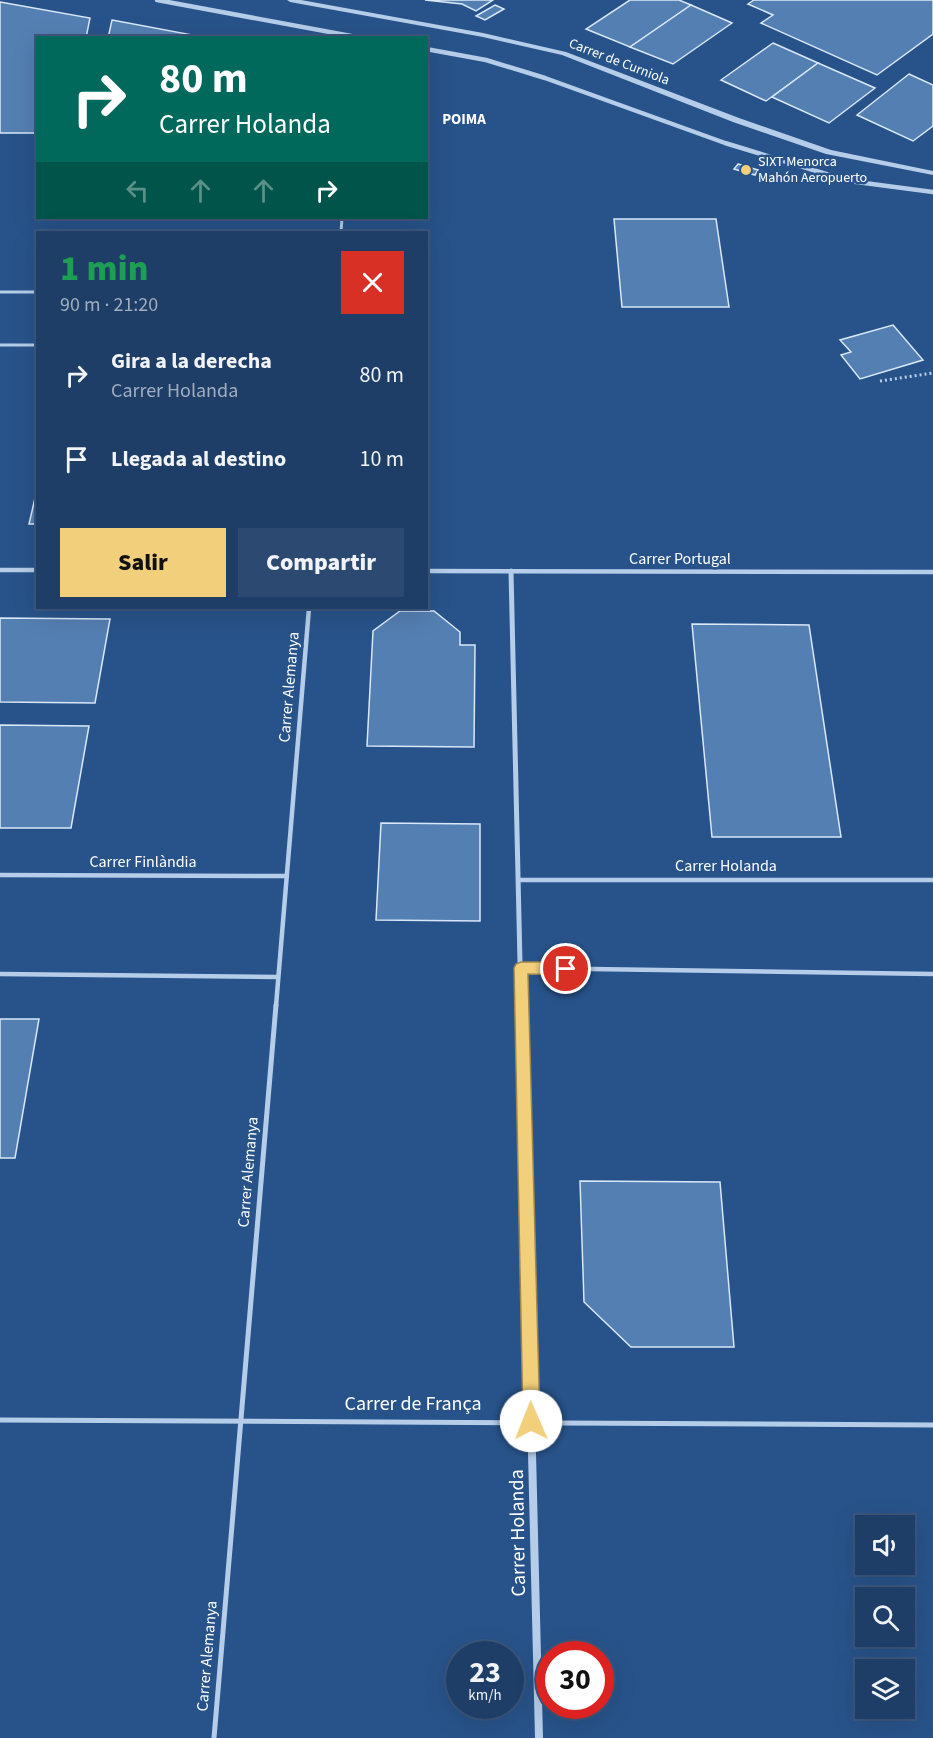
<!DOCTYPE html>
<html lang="es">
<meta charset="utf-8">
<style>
:root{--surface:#1e3e68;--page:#2b4971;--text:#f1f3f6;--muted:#a1aec0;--line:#3c577c;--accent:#f1cf7b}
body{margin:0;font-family:"Source Sans 3",sans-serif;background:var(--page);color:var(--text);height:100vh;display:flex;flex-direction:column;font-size:22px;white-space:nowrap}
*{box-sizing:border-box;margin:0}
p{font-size:20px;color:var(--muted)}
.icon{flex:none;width:33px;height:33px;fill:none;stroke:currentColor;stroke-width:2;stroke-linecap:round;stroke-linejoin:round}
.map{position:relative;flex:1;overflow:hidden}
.details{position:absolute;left:36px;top:231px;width:392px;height:378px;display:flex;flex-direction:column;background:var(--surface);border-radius:0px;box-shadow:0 6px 24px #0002,0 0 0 2px var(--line)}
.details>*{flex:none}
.hud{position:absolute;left:36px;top:36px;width:392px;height:183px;border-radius:0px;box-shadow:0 6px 24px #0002,0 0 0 2px var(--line);background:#00695c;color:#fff;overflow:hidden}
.buttons{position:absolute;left:855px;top:1515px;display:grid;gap:12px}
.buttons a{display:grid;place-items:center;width:60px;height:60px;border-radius:0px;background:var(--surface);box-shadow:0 6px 24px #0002,0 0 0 2px var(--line);font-size:30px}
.speed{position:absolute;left:446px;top:1641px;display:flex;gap:12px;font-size:30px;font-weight:700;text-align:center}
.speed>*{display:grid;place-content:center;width:78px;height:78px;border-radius:50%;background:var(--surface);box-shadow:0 6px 24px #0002,0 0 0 2px var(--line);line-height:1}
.speed small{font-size:15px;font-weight:400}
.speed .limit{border:9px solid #d22;background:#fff;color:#111}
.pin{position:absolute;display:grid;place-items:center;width:51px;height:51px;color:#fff;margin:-26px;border:3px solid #fff;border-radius:50%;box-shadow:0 2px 6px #0007}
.me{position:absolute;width:66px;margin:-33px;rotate:359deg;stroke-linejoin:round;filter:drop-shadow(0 0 4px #0008)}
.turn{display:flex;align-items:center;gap:21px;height:126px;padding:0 24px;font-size:27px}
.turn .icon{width:78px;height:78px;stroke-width:2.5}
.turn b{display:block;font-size:42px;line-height:51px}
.lanes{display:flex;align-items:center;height:57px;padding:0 24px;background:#0003;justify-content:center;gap:30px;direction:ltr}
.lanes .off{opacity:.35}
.round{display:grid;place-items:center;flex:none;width:63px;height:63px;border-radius:0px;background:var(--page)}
.head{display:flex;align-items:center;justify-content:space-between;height:102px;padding:0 24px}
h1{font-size:36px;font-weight:800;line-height:45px;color:#1e9e55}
.action{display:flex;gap:12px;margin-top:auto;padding:12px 24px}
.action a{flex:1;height:69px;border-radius:0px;background:var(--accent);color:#111;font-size:24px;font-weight:800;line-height:69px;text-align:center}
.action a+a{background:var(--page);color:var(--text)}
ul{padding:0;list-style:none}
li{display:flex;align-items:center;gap:18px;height:84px;padding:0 24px}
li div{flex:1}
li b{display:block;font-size:22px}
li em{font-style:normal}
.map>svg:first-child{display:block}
</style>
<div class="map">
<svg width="933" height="1738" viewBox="0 0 933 1738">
<rect width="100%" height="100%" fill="#28538a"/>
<g fill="#547fb2" stroke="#d9e7f7" stroke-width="1.5">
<path d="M425 0H493L476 11 462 4Z"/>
<path d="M630 0H679L691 5 630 47 586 29Z"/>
<path d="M754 0H933V34L877 75 761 23 773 15 748 4Z"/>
<path d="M0 2 90 18 86 38H38V133H0Z"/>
<path d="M495 5 504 9 485 20 476 16Z"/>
<path d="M691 5 732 23 673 64 630 47Z"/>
<path d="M112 20 198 36V38H108Z"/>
<path d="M773 43 818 63 766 101 721 80Z"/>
<path d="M818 63 875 88 829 123 772 97Z"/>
<path d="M909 74 933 85V126L913 141 857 115Z"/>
<path d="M738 164 758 170 755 175 734 169Z"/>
<path d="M614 219H716L729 307H622Z"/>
<path d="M893 325 923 360 860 379 841 355 851 352 840 340Z"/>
<path d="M38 485V524H29Z"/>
<path d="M400 611H434L460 632V645H475L474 747 367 746 373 631Z"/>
<path d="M0 618 110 619 95 703 0 702Z"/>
<path d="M692 624 809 625 841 837H712Z"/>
<path d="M0 725 89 726 71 828H0Z"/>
<path d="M381 823 480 824V921L376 920Z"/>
<path d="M0 1019H39L15 1158H0Z"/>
<path d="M580 1181 720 1182 734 1347H631L584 1302Z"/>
</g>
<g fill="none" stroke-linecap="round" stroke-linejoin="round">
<path stroke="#b5cde9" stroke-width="3" stroke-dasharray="2 3" stroke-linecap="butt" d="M880 381 933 373"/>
<g stroke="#b5cde9" stroke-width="3">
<path d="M341 232 342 218"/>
<path d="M0 292H38"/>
<path d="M0 345H38"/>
</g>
<g stroke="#b5cde9" stroke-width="4.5">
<path d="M0 570H38"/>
<path d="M426 571 933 572"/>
<path d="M0 875 287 876"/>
<path d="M519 880H933"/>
<path d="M521 968 933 974"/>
<path d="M0 974 278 977"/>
<path d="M276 1006 309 608"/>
</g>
<g stroke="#b5cde9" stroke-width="5">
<path d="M0 1420 933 1425"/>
<path d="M214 1738 276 1005"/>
</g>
<g stroke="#b5cde9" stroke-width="4.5">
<path d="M157 0 362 38"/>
<path d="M426 49 486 60 545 78 725 143 849 181 933 192"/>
</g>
<path stroke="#b5cde9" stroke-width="5" d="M511 571 521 1006"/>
<path stroke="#b5cde9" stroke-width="8" d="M521 1005 539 1738"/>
<path fill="#b5cde9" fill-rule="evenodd" d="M287 0H301L483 33 566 52 739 118 831 150 933 171V175L826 154 733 122 562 55 483 37 290 2Z"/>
</g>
<path fill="#f1cf7b" stroke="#9d8750" stroke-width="1.5" d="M521 962H566L571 964 574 969 571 973 566 975 528 974 540 1421 537 1427 531 1430 525 1427 523 1421 514 968 516 964Z"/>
<circle fill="#f1cf7b" stroke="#28538a" stroke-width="2" cx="746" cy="170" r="6"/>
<g text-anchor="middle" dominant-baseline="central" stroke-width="5" stroke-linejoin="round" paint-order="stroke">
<g font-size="14" fill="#fff" stroke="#28538a">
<text transform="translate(619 62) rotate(21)">Carrer de Curniola</text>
</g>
<g font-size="14" fill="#fff" stroke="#28538a" text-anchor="start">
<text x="758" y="162">SIXT Menorca<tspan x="758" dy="16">Mahón Aeropuerto</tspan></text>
</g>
<g font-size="15" font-weight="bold" fill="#fff" stroke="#28538a">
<text x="464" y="119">POIMA</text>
</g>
<g font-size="16" fill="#fff" stroke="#28538a">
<text x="680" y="559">Carrer Portugal</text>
<text transform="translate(289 687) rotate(-85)">Carrer Alemanya</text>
<text x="143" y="862">Carrer Finlàndia</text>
<text x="726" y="866">Carrer Holanda</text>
<text transform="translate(248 1172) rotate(-85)">Carrer Alemanya</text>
<text transform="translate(207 1656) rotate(-85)">Carrer Alemanya</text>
</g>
<g font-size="20" fill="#fff" stroke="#28538a">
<text x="413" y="1404">Carrer de França</text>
<text transform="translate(518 1533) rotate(-91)">Carrer Holanda</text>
</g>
</g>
</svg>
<div class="buttons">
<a><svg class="icon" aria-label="sound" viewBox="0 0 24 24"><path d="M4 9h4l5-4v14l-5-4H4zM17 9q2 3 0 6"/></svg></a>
<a><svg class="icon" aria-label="search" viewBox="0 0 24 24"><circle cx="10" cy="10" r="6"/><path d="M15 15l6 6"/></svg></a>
<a><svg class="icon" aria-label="layers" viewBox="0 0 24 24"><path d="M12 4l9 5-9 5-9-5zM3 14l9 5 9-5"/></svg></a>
</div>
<div class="speed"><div>23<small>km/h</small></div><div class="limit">30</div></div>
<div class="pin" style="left:566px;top:969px;background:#d93025"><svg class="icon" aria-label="arrive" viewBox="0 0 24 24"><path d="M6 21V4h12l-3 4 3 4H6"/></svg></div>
<svg class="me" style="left:531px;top:1421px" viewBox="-20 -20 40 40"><circle r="19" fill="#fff"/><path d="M0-13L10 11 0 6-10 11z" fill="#f1cf7b"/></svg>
<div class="hud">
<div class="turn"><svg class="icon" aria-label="right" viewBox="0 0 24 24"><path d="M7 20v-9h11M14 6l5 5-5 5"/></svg><div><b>80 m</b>Carrer Holanda</div></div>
<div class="lanes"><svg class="icon off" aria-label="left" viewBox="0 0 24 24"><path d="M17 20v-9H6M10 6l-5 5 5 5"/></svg><svg class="icon off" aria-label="ahead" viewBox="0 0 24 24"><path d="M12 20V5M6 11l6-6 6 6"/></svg><svg class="icon off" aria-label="ahead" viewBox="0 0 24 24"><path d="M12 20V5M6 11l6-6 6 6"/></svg><svg class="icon" aria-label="right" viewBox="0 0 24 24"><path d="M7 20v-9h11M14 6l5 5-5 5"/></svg></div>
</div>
<section class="details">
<div class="head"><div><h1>1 min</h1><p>90 m · 21:20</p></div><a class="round" style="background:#d93025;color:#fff"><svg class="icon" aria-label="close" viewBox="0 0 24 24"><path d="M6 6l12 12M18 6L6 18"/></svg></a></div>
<ul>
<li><svg class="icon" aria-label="right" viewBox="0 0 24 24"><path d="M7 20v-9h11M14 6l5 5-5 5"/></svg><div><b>Gira a la derecha</b><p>Carrer Holanda</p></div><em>80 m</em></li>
<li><svg class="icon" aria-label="arrive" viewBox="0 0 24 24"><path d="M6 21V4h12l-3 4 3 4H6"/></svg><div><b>Llegada al destino</b></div><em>10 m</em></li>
</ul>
<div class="action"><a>Salir</a><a>Compartir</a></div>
</section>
</div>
